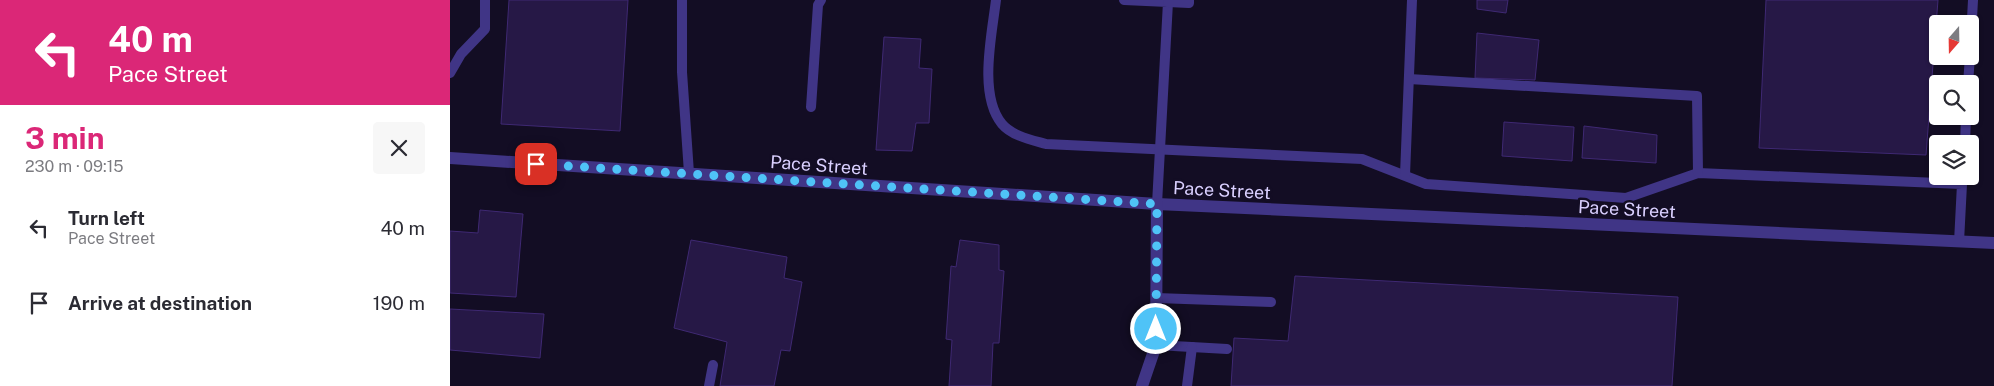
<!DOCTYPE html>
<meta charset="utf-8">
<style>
:root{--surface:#fff;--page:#f7f7f7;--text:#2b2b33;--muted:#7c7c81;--accent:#db2777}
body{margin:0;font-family:"Public Sans",sans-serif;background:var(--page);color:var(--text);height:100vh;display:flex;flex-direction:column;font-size:19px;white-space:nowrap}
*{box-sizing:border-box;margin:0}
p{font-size:16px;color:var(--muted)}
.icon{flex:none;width:28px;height:28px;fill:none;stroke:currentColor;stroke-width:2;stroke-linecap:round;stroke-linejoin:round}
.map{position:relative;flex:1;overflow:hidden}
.drawer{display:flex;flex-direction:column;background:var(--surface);width:450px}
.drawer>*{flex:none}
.banner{background:#db2777;color:#fff;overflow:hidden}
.needle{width:32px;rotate:200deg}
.controls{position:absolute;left:1479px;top:15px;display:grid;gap:10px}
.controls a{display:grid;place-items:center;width:50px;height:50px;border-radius:5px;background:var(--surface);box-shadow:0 1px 4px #0004;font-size:25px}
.pin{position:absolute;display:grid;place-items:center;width:42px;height:42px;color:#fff;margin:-21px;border-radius:10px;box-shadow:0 2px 8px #0006}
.me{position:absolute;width:55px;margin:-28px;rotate:0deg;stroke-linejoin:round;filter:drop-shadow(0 0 4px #0008)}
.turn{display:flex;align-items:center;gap:18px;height:105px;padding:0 25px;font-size:22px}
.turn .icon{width:65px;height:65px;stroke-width:2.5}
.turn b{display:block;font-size:35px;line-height:42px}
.round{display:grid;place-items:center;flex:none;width:52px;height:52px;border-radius:5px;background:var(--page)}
.headline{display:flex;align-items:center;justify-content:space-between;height:85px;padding:0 25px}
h1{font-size:30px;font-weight:700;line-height:38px;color:var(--accent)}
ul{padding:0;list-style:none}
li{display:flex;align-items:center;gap:15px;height:75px;padding:0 25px}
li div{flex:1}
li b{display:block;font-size:19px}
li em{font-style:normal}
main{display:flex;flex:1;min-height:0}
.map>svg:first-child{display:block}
</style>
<main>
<section class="drawer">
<div class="banner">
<div class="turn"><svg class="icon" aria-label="left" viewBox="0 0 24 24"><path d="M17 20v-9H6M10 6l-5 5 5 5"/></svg><div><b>40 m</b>Pace Street</div></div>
</div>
<div class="headline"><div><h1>3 min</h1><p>230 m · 09:15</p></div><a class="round"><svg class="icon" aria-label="close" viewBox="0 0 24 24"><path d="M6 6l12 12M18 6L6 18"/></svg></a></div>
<ul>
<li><svg class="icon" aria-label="left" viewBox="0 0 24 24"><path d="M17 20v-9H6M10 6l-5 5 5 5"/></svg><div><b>Turn left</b><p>Pace Street</p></div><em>40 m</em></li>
<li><svg class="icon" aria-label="arrive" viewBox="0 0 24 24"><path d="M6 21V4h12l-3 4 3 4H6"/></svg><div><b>Arrive at destination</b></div><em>190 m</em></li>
</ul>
</section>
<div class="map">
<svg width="1544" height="386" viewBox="0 0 1544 386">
<rect width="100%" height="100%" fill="#130d24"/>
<g fill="#261846" stroke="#3f2973">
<path d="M59 0H178L170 131 51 124Z"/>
<path d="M1027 0H1058L1056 13 1027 9Z"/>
<path d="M1316 0H1488L1476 155 1309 148Z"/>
<path d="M1027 33 1089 40 1085 80 1025 78Z"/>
<path d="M434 37 471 39 469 68 482 69 479 123H466L462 151 426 150Z"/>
<path d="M1054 122 1124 127 1122 161 1052 156Z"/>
<path d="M1134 126 1207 135 1206 163 1132 158Z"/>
<path d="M30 210 73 214 66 297 0 293V231L28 233Z"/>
<path d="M241 240 337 257 334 278 352 282 340 351 331 350 324 386H270L277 342 224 328Z"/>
<path d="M510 240 549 245V270L554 271 549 343H543L541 386H499L502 340 496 339 501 266 506 267Z"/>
<path d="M845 276 1228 297 1222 386H781L784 338 838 341Z"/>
<path d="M0 309 94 314 90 358 0 350Z"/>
</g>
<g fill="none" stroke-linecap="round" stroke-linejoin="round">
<g stroke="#403586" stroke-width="10">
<path d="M232 0V72L239 173"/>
<path d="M546 0C542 34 528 95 552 124 562 136 582 140 596 144L912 159 976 184 1176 198 1248 173 1512 184 1509 242"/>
<path d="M674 0 718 2 707 204"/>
<path d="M718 2 739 3V0"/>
<path d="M1520 56 1523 0"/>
<path d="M0 73 11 54 35 29V0"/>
<path d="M959 79 1247 96 1248 173"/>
<path d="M1518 84 1520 56"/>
<path d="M361 107 368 5 371 0"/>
<path d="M1515 144 1516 116"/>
<path d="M955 175 962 0"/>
<path d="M706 298 821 302"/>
<path d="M706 345 777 349"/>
<path d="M259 386 263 365"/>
<path d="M737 386 742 347"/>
</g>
<g stroke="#403586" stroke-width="12">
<path d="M0 158 707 204 1544 243"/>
<path d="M692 386 706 345 707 204"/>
</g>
</g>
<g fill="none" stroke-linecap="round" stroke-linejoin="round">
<path stroke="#4fc3f7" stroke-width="9" stroke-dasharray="0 16.2" d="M86 164 707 204 706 329"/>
</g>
<g text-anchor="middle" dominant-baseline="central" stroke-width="5" stroke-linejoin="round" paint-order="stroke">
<g font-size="18" fill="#dad0ff" stroke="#130d24">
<text transform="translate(369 165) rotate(4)">Pace Street</text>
<text transform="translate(772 190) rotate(3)">Pace Street</text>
<text transform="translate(1177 209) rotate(3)">Pace Street</text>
</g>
</g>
</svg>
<div class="controls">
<a><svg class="needle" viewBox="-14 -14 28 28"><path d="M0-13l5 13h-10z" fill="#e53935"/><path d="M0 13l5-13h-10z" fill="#7c7c81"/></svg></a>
<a><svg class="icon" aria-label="search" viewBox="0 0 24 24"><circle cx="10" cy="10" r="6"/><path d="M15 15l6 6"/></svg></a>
<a><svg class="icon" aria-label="layers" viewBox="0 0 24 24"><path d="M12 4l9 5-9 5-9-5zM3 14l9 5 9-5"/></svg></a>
</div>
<div class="pin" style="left:86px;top:164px;background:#d93025"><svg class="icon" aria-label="arrive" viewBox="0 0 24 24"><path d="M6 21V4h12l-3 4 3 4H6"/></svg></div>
<svg class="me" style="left:706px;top:329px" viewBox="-20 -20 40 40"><circle r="17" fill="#4fc3f7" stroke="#fff" stroke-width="3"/><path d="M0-11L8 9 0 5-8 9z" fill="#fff"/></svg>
</div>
</main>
